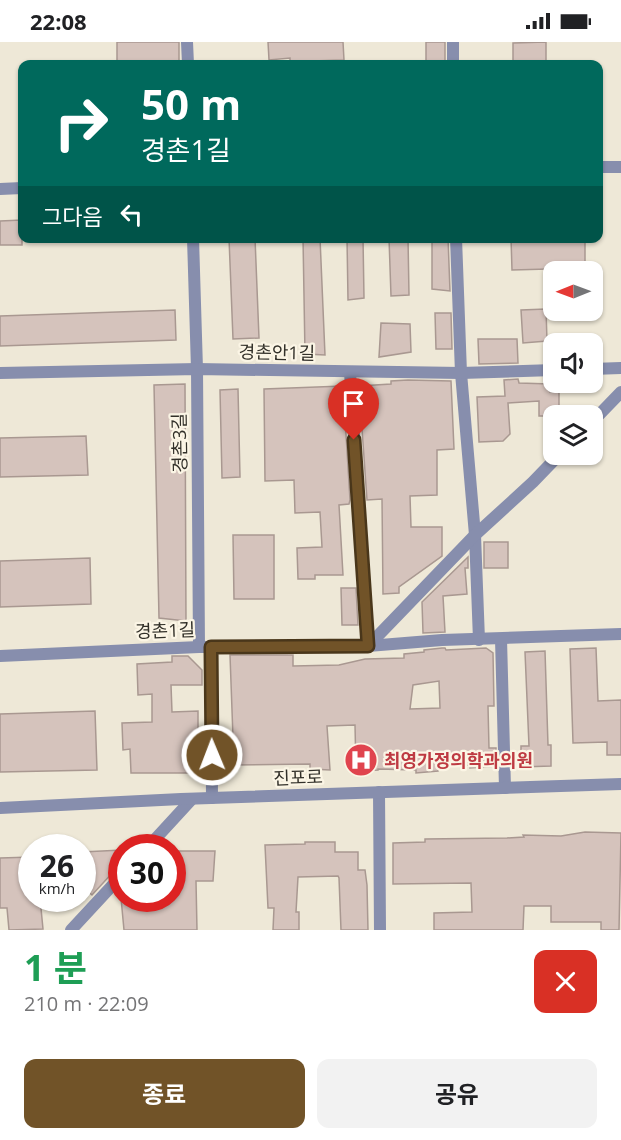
<!DOCTYPE html>
<html lang="ko">
<meta charset="utf-8">
<style>
:root{--surface:#fff;--page:#f2f2f2;--text:#202124;--muted:#757577;--accent:#715328}
body{margin:0;font-family:"Open Sans","Noto Sans KR",sans-serif;background:var(--page);color:var(--text);height:100vh;display:flex;flex-direction:column;font-size:22px;white-space:nowrap}
*{box-sizing:border-box;margin:0}
p{font-size:20px;color:var(--muted)}
.icon{flex:none;width:33px;height:33px;fill:none;stroke:currentColor;stroke-width:2;stroke-linecap:round;stroke-linejoin:round}
.map{position:relative;height:888px;overflow:hidden}
.panel{display:flex;flex-direction:column;background:var(--surface);flex:1}
.panel>*{flex:none}
.guide{position:absolute;left:18px;top:18px;width:585px;height:183px;border-radius:12px;box-shadow:0 2px 4px #0004;background:#00695c;color:#fff;overflow:hidden}
.needle{width:39px;rotate:269deg}
.fabs{position:absolute;left:543px;top:219px;display:grid;gap:12px}
.fabs a{display:grid;place-items:center;width:60px;height:60px;border-radius:12px;background:var(--surface);box-shadow:0 2px 4px #0004;font-size:30px}
.speed{position:absolute;left:18px;top:792px;display:flex;gap:12px;font-size:30px;font-weight:700;text-align:center}
.speed>*{display:grid;place-content:center;width:78px;height:78px;border-radius:50%;background:var(--surface);box-shadow:0 2px 4px #0004;line-height:1}
.speed small{font-size:15px;font-weight:400}
.speed .limit{border:9px solid #d22;background:#fff;color:#111}
.pin{position:absolute;display:grid;place-items:center;width:51px;height:51px;color:#fff;margin:-62px -26px;border-radius:50% 50% 50% 0;rotate:-45deg;box-shadow:0 0 6px #0007}
.pin .icon{rotate:45deg}
.me{position:absolute;width:66px;margin:-33px;rotate:359deg;stroke-linejoin:round;filter:drop-shadow(0 0 4px #0008)}
.turn{display:flex;align-items:center;gap:21px;height:126px;padding:0 24px;font-size:27px}
.turn .icon{width:78px;height:78px;stroke-width:2.5}
.turn b{display:block;font-size:42px;line-height:51px}
.then{display:flex;align-items:center;height:57px;padding:0 24px;background:#0003;gap:12px;font-size:22px}
.round{display:grid;place-items:center;flex:none;width:63px;height:63px;border-radius:12px;background:var(--page)}
.overview{display:flex;align-items:center;justify-content:space-between;height:102px;padding:0 24px}
h1{font-size:36px;font-weight:700;line-height:45px;color:#1e9e55}
.button{display:flex;gap:12px;margin-top:auto;padding:12px 24px}
.button a{flex:1;height:69px;border-radius:12px;background:var(--accent);color:#fff;font-size:24px;font-weight:700;line-height:69px;text-align:center}
.button a+a{background:var(--page);color:var(--text)}
.status{display:flex;justify-content:space-between;align-items:center;height:42px;padding:0 30px;background:var(--surface);direction:ltr}
.status svg{height:16px;fill:currentColor}
.map>svg:first-child{display:block}
</style>
<div class="status"><b>22:08</b><svg viewBox="0 0 49 12"><path d="M0 12V9h3v3zM5 12V6h3v6zM10 12V3h3v9zM15 12V0h3v12zM26 1h20v11H26zM47 4h2v5h-2z"/></svg></div>
<div class="map">
<svg width="621" height="888" viewBox="0 0 621 888">
<rect width="100%" height="100%" fill="#eee8d7"/>
<g fill="#d5c3bc" stroke="#a99891" stroke-width="1.5" fill-rule="evenodd">
<rect x="117" y="0" width="62" height="22"/>
<path d="M268 0H343L344 18 312 19V22H290V16L269 18Z"/>
<rect x="426" y="0" width="19" height="20"/>
<path d="M546 0V22H513V1Z"/>
<path d="M22 178V203H0V179Z"/>
<path d="M229 196H255L259 296 233 297Z"/>
<path d="M303 196H320L325 313 305 312Z"/>
<path d="M347 196H363L364 256 348 258Z"/>
<path d="M389 196H408L409 253 391 254Z"/>
<path d="M432 196H448L450 249 432 247Z"/>
<path d="M511 196H585V226L512 228Z"/>
<path d="M546 267 547 299 523 301 521 268Z"/>
<path d="M175 268 176 298 0 304V274Z"/>
<path d="M435 271H451L452 307H436Z"/>
<path d="M381 281 410 282 411 310 379 315Z"/>
<path d="M478 297H517L518 321 479 322Z"/>
<path d="M518 337 519 341 550 342V350H559V374H539V359L508 361 510 392 503 399 479 400 477 355 505 354 504 338Z"/>
<path d="M408 338 451 339 454 407 437 408V453L410 454 411 485H442V514L399 545V551L383 552 382 457 367 458 359 344 391 342V339Z"/>
<path d="M185 342 186 579 159 576 154 343Z"/>
<path d="M343 344 350 458 349 462 339 463 343 533H315V537H298L297 506 322 505 320 470 295 471 294 438 265 439 264 347Z"/>
<path d="M238 347 240 435 222 436 220 348Z"/>
<path d="M86 394 88 433 0 435V396Z"/>
<path d="M233 493H274V557H234Z"/>
<rect x="484" y="500" width="24" height="26"/>
<path d="M468 515V526H465L467 552 443 554 445 590 423 591 422 560Z"/>
<path d="M90 516 91 562 0 565V519Z"/>
<path d="M341 546H356L358 583H342Z"/>
<path d="M442 606H445L446 608 486 606 493 611 494 664H488L489 706H496V724L470 726V723L438 725V729L416 731V728L378 727V728L356 729 355 683 327 684 330 728 310 727V722L234 723 230 613H293V624L339 623 365 617 404 616V612L424 610V608ZM439 639 440 666 410 667 413 643Z"/>
<path d="M596 606 598 659 621 658V713H607V700L573 701 570 607Z"/>
<path d="M545 609 548 703H551V724L521 725V704H529L525 610Z"/>
<path d="M172 614H188L202 628V643H171L172 670 198 669V731H131L130 707 123 708 122 681 152 680V652L138 653 137 622 172 620Z"/>
<path d="M95 669 97 728 0 730V672Z"/>
<path d="M585 790 621 791 619 888H601V880H551V864H524L523 888H434V871L472 870 471 841 393 842V801L425 800V797L507 796 524 795 523 793 561 794Z"/>
<path d="M305 800H335V810H358V828H365L367 843 368 888H341L339 836 338 834 298 835 296 870H299V888H273L274 866H268L265 803 305 802Z"/>
<path d="M122 808V825L116 827 92 853 82 844V810Z"/>
<path d="M172 809H215L213 839H196L197 888H124L121 856H172Z"/>
<path d="M32 815V856H40L43 887 9 888 7 866H0V816Z"/>
</g>
<g fill="none" stroke-linecap="round" stroke-linejoin="round">
<g stroke="#878ead" stroke-width="12">
<path d="M187 0 188 22"/>
<path d="M453 0V22"/>
<path d="M598 125H621"/>
<path d="M0 147 22 146"/>
<path d="M193 196 197 327 199 605"/>
<path d="M456 196 461 331 475 493 479 598"/>
<path d="M592 327 621 326"/>
<path d="M350 330 368 604 475 493 533 440 560 412"/>
<path d="M0 331 197 327 461 331 554 328"/>
<path d="M592 380 621 350"/>
<path d="M501 597 505 746"/>
<path d="M211 605 212 756"/>
<path d="M0 614 199 605 368 604 442 598 621 592"/>
<path d="M379 750 380 888"/>
<path d="M147 806 192 757"/>
<path d="M71 888 122 833"/>
</g>
<path stroke="#878ead" stroke-width="12" d="M0 766 181 757 621 742"/>
</g>
<g fill="none" stroke-linecap="round" stroke-linejoin="round">
<defs>
<path id="route" d="M212 713 211 605 368 604 354 398"/>
</defs>
<use href="#route" stroke="#49361a" stroke-width="15"/>
<use href="#route" stroke="#715328" stroke-width="10"/>
</g>
<defs>
<symbol id="hospital-disc" viewBox="-11 -11 22 22"><circle r="9.5" fill="#e0444e" stroke="#fbf5e5"/><path d="M-5-5h3v3.5h4V-5h3V5h-3V1.5h-4V5h-3Z" fill="#fff"/></symbol>
</defs>
<g fill-rule="evenodd">
<use href="#hospital-disc" x="342" y="699" width="38" height="38"/>
</g>
<g text-anchor="middle" dominant-baseline="central" stroke-width="4.5" stroke-linejoin="round" paint-order="stroke">
<g font-size="18" fill="#323029" stroke="#fbf5e5">
<text transform="translate(277 310) rotate(1)">경촌안1길</text>
<text transform="translate(179 401) rotate(-91)">경촌3길</text>
<text transform="translate(165 588) rotate(-2)">경촌1길</text>
<text transform="translate(298 735) rotate(-2)">진포로</text>
</g>
<g font-size="18" font-weight="bold" fill="#be3a42" stroke="#fbf5e5" text-anchor="start">
<text x="384" y="718">최영가정의학과의원</text>
</g>
</g>
</svg>
<div class="fabs">
<a><svg class="needle" viewBox="-14 -14 28 28"><path d="M0-13l5 13h-10z" fill="#e53935"/><path d="M0 13l5-13h-10z" fill="#757577"/></svg></a>
<a><svg class="icon" aria-label="sound" viewBox="0 0 24 24"><path d="M4 9h4l5-4v14l-5-4H4zM17 9q2 3 0 6"/></svg></a>
<a><svg class="icon" aria-label="layers" viewBox="0 0 24 24"><path d="M12 4l9 5-9 5-9-5zM3 14l9 5 9-5"/></svg></a>
</div>
<div class="speed"><div>26<small>km/h</small></div><div class="limit">30</div></div>
<div class="pin" style="left:354px;top:398px;background:#d93025"><svg class="icon" aria-label="arrive" viewBox="0 0 24 24"><path d="M6 21V4h12l-3 4 3 4H6"/></svg></div>
<svg class="me" style="left:212px;top:713px" viewBox="-20 -20 40 40"><circle r="17" fill="#715328" stroke="#fff" stroke-width="3"/><path d="M0-11L8 9 0 5-8 9z" fill="#fff"/></svg>
<div class="guide">
<div class="turn"><svg class="icon" aria-label="right" viewBox="0 0 24 24"><path d="M7 20v-9h11M14 6l5 5-5 5"/></svg><div><b>50 m</b>경촌1길</div></div>
<div class="then">그다음<svg class="icon" aria-label="left" viewBox="0 0 24 24"><path d="M17 20v-9H6M10 6l-5 5 5 5"/></svg></div>
</div>
</div>
<section class="panel">
<div class="overview"><div><h1>1 분</h1><p>210 m · 22:09</p></div><a class="round" style="background:#d93025;color:#fff"><svg class="icon" aria-label="close" viewBox="0 0 24 24"><path d="M6 6l12 12M18 6L6 18"/></svg></a></div>
<div class="button"><a>종료</a><a>공유</a></div>
</section>
